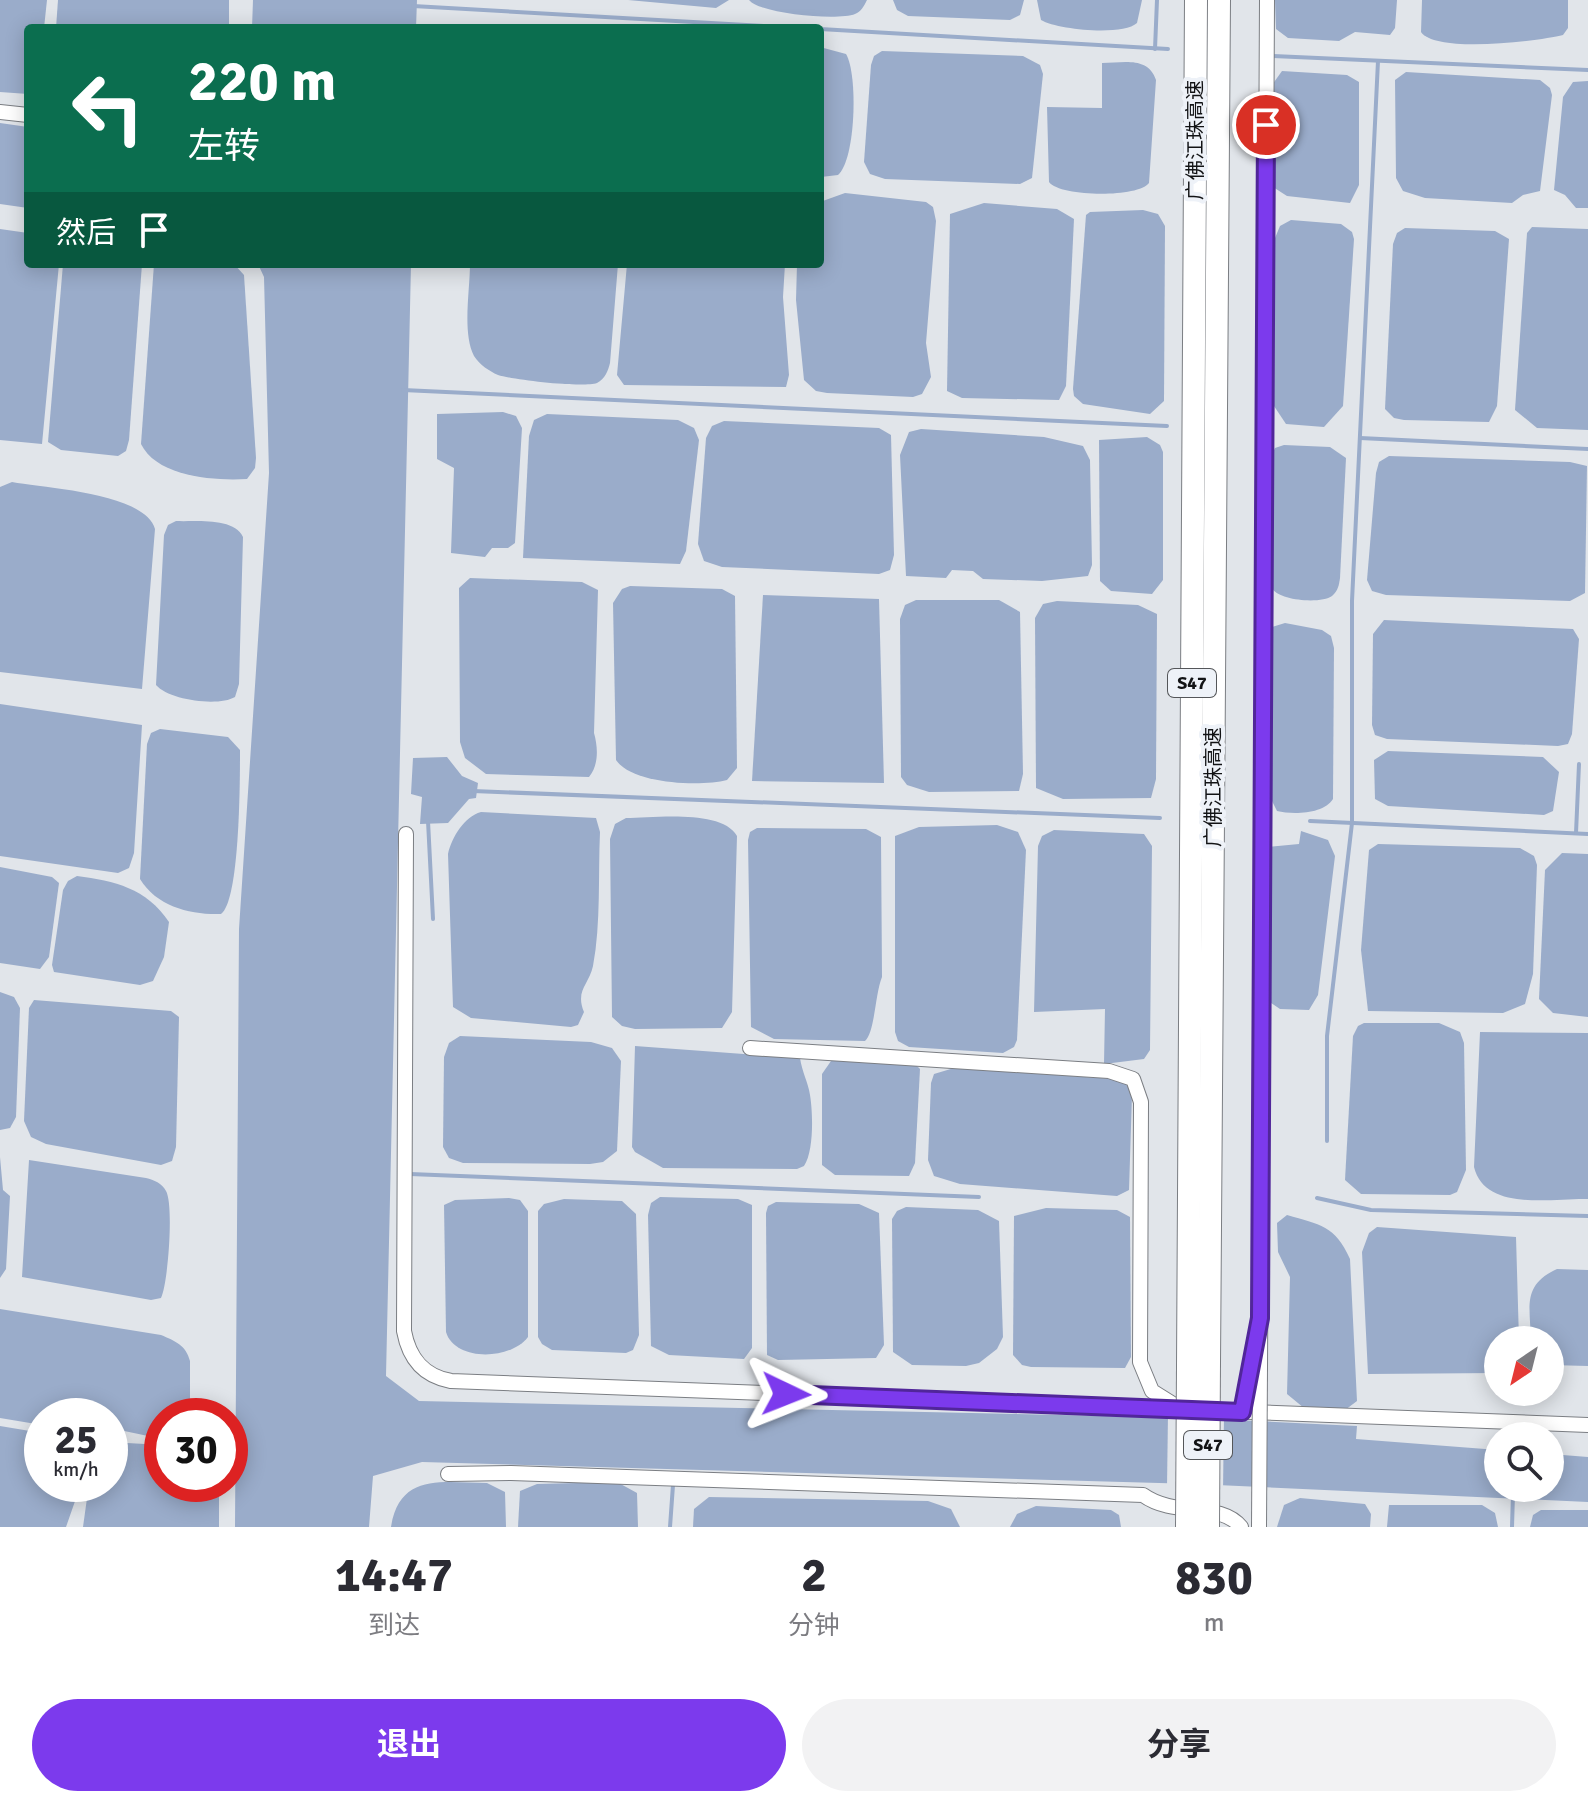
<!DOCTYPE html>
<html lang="zh">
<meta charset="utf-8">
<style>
:root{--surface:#fff;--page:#f2f2f3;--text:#2b2b33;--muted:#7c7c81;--accent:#7c3aed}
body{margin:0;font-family:Signika,"Noto Sans SC",sans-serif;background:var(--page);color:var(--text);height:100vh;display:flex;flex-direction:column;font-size:30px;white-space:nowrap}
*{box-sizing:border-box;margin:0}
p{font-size:26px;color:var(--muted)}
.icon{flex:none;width:44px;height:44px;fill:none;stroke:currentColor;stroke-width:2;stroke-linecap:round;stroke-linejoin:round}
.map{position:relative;height:1527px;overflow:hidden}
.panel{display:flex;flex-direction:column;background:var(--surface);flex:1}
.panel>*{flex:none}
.banner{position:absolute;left:24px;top:24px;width:800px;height:244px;border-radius:8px;box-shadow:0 4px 20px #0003;background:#0b6e4f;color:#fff;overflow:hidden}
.needle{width:52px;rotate:215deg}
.fabs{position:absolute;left:1484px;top:1326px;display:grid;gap:16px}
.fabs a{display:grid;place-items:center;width:80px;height:80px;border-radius:50%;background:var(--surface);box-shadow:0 4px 20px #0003;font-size:40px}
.speed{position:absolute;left:24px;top:1398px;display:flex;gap:16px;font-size:40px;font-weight:700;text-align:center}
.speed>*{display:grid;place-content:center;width:104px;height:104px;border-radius:50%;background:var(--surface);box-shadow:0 4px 20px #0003;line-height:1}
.speed small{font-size:20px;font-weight:400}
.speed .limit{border:12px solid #d22;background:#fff;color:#111}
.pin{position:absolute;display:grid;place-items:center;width:68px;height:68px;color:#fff;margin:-34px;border:4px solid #fff;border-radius:50%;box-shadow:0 2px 8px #0007}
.me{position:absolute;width:88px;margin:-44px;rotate:92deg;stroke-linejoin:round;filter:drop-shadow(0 0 6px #0008)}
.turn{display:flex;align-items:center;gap:28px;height:168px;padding:0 32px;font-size:36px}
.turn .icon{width:104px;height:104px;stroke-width:2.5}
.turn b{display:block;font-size:56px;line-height:68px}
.then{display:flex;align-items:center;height:76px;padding:0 32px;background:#0003;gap:16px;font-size:30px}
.eta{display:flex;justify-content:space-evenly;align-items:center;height:136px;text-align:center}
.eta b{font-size:48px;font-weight:700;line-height:56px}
.primary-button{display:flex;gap:16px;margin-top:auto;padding:16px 32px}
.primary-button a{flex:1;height:92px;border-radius:48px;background:var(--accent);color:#fff;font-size:32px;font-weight:700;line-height:92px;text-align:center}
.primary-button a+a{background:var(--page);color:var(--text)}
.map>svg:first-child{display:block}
</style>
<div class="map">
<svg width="1588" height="1527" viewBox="0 0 1588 1527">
<rect width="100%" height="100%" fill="#e1e5ea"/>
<g fill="#9aacca">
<path d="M0 0H47L44 28H28V94L0 92Z"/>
<path d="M58 0H229V28H56Z"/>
<path d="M253 0H417L416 28H252Z"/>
<path d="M628 0H729L716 8Z"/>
<path d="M749 0H867C864 6 861 12 855 14 838 21 760 14 749 0Z"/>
<path d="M893 0H1024L1020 15 1010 20 908 16 897 10Z"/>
<path d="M1037 0H1142L1137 23C1123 36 1058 30 1041 20Z"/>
<path d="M1275 0H1397L1395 28 1390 35 1355 32 1339 41 1288 38 1276 29Z"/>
<path d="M1422 0H1568V28L1563 35C1539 41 1436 54 1421 32Z"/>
<path d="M820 47 846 54C858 74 856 159 838 175L821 177Z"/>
<path d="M882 51 1023 56 1040 65 1043 74 1032 178 1020 184 885 179 870 174 864 162 871 65 874 56Z"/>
<path d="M1102 63C1123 63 1148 56 1156 80L1149 183C1138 198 1060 197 1049 182L1047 107 1102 108Z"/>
<path d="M1282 71 1347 75 1359 82V185L1350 203 1287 196 1273 187 1272 85Z"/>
<path d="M1406 72 1540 80 1550 88 1552 95 1540 191 1523 195 1512 203 1425 198 1403 191 1396 178 1395 80Z"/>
<path d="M1588 81V208H1576L1565 195 1554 190 1563 97 1573 82Z"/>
<path d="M0 123 28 127V208L0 204Z"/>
<path d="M845 193 926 202 933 207 936 221 926 343 931 377 922 394 913 397 827 393 816 391 804 380 796 300 797 264H820V202Z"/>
<path d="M984 203 1057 209 1074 219 1066 386 1059 400 962 398 947 391 950 214Z"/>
<path d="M1143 210 1158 214 1165 226 1164 401 1150 414 1083 404 1074 396 1073 389 1086 215 1090 212Z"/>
<path d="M1291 220 1341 224 1352 232 1354 239 1343 406 1324 427 1286 424 1274 406 1275 238 1280 226Z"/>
<path d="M1532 227 1588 229V430L1537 428 1515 410 1527 233Z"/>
<path d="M1405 228 1495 231 1509 239 1497 406 1489 422 1404 420 1394 418 1385 409 1393 244 1397 233Z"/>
<path d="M0 229 28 233V264H59L42 444 0 440Z"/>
<path d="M63 264H142L129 440 126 451 118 456 61 450 48 442Z"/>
<path d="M154 264H234L244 275 256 458 255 468 247 479C215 481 157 477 141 444Z"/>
<path d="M258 264H411L386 1376 419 1401 1196 1418 1357 1426 1356 1439 1498 1450V1488H1550V1454L1588 1457V1502L1195 1484 422 1462 373 1476 369 1527H235L239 929 269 473 264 277Z"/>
<path d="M470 264H618L610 363C608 371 605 379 597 383 582 388 514 380 498 375 489 371 480 365 474 356 462 333 470 290 470 264Z"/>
<path d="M627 264H785L783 297 789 375 786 387 624 385 617 375Z"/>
<path d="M503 412 516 416 522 428 515 543 508 548H492L485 557 451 553 454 468 437 459V414Z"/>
<path d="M547 414 678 420 694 428 699 440 686 551 680 564 523 558 529 436 534 420Z"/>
<path d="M724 421 879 428 891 435 894 555 890 570 879 574 722 567 704 561 698 544 706 438 712 426Z"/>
<path d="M921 429 1044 437 1083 446 1090 460 1092 565 1088 576 1042 581 983 579 973 571 952 570 946 578 906 576 900 455 909 432Z"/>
<path d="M1147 437 1160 445 1163 452V580L1152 594 1111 591 1100 581 1099 440Z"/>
<path d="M1284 445 1330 447 1346 458 1340 578C1339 585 1338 591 1332 596 1321 604 1279 601 1272 588L1270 459 1275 448Z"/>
<path d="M1389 456 1570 462 1587 466 1585 593 1570 601 1386 595 1372 591 1367 580 1376 473 1379 462Z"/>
<path d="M12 482C45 488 145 493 155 529L142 689 0 672V487Z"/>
<path d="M176 521C194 522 234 517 243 537L239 684 235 697C218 707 169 700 156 685L164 535 168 525Z"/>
<path d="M470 578 582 582 598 590 594 733C598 747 599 765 589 777L486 774 465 758 460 742 459 588Z"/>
<path d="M630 586 722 589 735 596 737 768 727 780C700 787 632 784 616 760L613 603 622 589Z"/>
<path d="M763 595 879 599 884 783 752 781Z"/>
<path d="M916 600H999L1020 612 1023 774 1019 791 929 792 907 785 901 777 900 619 905 605Z"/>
<path d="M1057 601 1138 605 1157 614 1156 779 1151 798 1063 799 1036 788 1035 618 1043 604Z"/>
<path d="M1384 620 1573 629 1579 639 1572 734 1568 744 1558 746 1387 739 1375 735 1372 725 1373 634Z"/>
<path d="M1285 623 1322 630 1331 636 1334 648 1333 799C1324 814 1293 815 1277 811L1270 797 1269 635 1272 627Z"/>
<path d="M0 704 142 725 134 853 129 868 118 873 0 856Z"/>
<path d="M160 729 228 737 240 750C240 778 240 900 221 914 191 915 157 907 140 879L147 744 151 733Z"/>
<path d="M1388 751 1543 757 1559 772 1553 811 1544 815 1388 806 1375 799 1374 760Z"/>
<path d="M447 757 462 776 478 783 476 798 469 799 448 823 420 824 422 797 411 794 413 758Z"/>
<path d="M481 812 596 818 600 832C598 875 601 923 593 966 589 985 575 990 584 1012L578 1025 571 1027 471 1018 453 1007 448 854C452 837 464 817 481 812Z"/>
<path d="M626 818C654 818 722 809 737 836L732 1012 722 1028 635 1029 622 1026 612 1017 610 839 615 824Z"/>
<path d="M997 825 1018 832 1026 850 1017 1040 1014 1047 1003 1053 909 1047 898 1041 895 1032V836L919 827Z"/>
<path d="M757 828 866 829 881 837 882 977C875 994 875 1032 865 1041L774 1039 751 1027 748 840 750 832Z"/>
<path d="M1054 830 1144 834 1152 846 1150 1050 1144 1059 1104 1064 1105 1009 1034 1012 1038 846 1042 836Z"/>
<path d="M1301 831 1328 840 1335 856 1318 995 1309 1010 1280 1009 1268 1001V847L1299 844Z"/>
<path d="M1378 844 1520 848 1534 856 1537 865 1533 974 1525 1004 1503 1013 1368 1011 1361 950 1369 850Z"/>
<path d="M1562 853 1588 854V1017L1553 1013 1539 999 1545 870Z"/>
<path d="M0 867 52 877 59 883 49 957 40 969 0 963Z"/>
<path d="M77 876C115 881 146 888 169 922L164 957 153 981 140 985 54 972 52 965 63 890 68 881Z"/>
<path d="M0 992 14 997 20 1008 16 1117 10 1128 0 1130Z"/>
<path d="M34 1000 171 1011 179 1017 176 1147 172 1161 161 1165 46 1144 31 1137 24 1121 29 1008Z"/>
<path d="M1364 1023H1439L1460 1032 1464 1043 1466 1170 1457 1192 1450 1195 1361 1194 1345 1180 1353 1036 1358 1026Z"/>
<path d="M1480 1032 1588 1033V1199C1551 1198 1485 1212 1474 1167Z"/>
<path d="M460 1036 591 1042 612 1048 621 1061 617 1151 603 1162 590 1164 463 1163 449 1158 443 1147 444 1057 449 1043Z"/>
<path d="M635 1046 800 1058C802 1072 808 1082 810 1095 813 1113 814 1151 804 1166L797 1169 663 1168 635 1152 632 1147Z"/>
<path d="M840 1058 916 1065 920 1069 915 1163 909 1176 835 1175 822 1165V1074L831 1061Z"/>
<path d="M954 1068 1114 1079 1126 1084 1132 1094 1129 1190 1117 1196 960 1184 934 1176 928 1160 931 1083 934 1074Z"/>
<path d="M0 1157 3 1190 10 1196 6 1269 0 1278Z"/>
<path d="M29 1160 146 1178C154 1180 162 1183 166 1191 174 1205 168 1284 161 1298L151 1300 22 1277Z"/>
<path d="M660 1197 738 1199 752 1205V1348L744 1359 669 1355 651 1346 648 1215 651 1203Z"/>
<path d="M509 1198 520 1200 528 1211V1337C511 1360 455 1362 446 1332L444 1205 455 1200Z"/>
<path d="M564 1199 622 1201 636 1214 639 1335 633 1350 626 1353 552 1350 542 1344 538 1337V1211L544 1204Z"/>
<path d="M776 1202 859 1204 879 1213 884 1345 876 1358 778 1360 767 1355 766 1213 768 1206Z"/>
<path d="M906 1207 978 1210 999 1221 1003 1337 997 1349 979 1363 966 1366 912 1365 893 1352 892 1219 897 1211Z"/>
<path d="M1046 1208 1117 1210 1130 1217 1131 1357 1125 1368 1031 1367 1022 1365 1013 1355 1014 1216Z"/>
<path d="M1287 1215C1320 1225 1335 1225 1350 1259L1357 1401 1345 1410 1304 1408 1287 1394 1290 1277 1278 1252 1277 1223Z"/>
<path d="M1377 1227 1516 1237 1519 1340H1498V1373L1368 1374 1362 1252 1369 1233Z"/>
<path d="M1557 1269 1588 1270V1366L1550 1365V1340H1531C1530 1306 1522 1285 1557 1269Z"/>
<path d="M0 1309 161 1335C175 1341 186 1345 190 1361V1416H162V1431L148 1436 110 1428V1416H42V1425L0 1418Z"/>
<path d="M0 1426 42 1433V1484H81L66 1527H0Z"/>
<path d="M110 1442 162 1445V1484H219V1527H83L89 1484H110Z"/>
<path d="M617 1482 637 1493 638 1527H518L520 1491 537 1484Z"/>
<path d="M487 1483 505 1492 506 1527H391C400 1472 443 1483 487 1483Z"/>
<path d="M709 1497 928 1501 951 1509 960 1527H693L694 1509Z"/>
<path d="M1300 1498 1365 1504 1371 1514 1370 1527H1277L1284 1505Z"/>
<path d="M1389 1505H1482L1495 1513 1498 1527H1387Z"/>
<path d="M1036 1506 1111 1510 1119 1515 1121 1527H1010L1017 1514Z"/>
<path d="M1541 1510H1588V1527H1530L1533 1515Z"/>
</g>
<path fill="#e1e5ea" d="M1168 1414 1224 1416 1223 1490 1167 1487Z"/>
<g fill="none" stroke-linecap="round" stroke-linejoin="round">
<g stroke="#9aacca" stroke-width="4">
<path d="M413 6 799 28"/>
<path d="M820 29 1168 49"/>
<path d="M1155 49 1157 0"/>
<path d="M1273 56 1588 70"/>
<path d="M403 390 1167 426"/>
<path d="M1360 438 1588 449"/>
<path d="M473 791 1160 818"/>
<path d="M428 821 433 919"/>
<path d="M1310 821 1588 834"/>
<path d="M1576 833 1579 764"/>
<path d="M1327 1141V1036L1352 823V601L1378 61"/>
<path d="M410 1174 979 1197"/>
<path d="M1317 1198 1371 1210 1588 1216"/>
<path d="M670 1527 673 1485"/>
<path d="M1512 1527 1513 1494"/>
</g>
<defs>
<g id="minor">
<path d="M0 112 28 115"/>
<path d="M406 834 404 1331C409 1358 423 1376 451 1381L1588 1425"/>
<path d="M750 1048 1109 1071 1133 1079 1141 1102 1140 1362 1152 1391 1176 1406"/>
<path d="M1260 1367 1267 0"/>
<path d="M1242 1412 1253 1354"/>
<path d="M448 1474 511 1473 1143 1495C1175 1518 1220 1501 1241 1527"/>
</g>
<g id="highway">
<path d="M1209 1363 1219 0"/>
<path d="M1188 1366 1196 0"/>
</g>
</defs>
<use href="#minor" stroke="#7b7e83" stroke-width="16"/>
<use href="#highway" stroke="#7b7e83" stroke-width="24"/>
<use href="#minor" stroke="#fff" stroke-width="14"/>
<use href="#highway" stroke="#fff" stroke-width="22"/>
<defs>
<path id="minor-bridge" d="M1259 1527 1260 1367"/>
<g id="highway-bridge">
<path d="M1187 1527 1188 1366"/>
<path d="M1208 1527 1209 1363"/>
</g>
</defs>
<use href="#minor-bridge" stroke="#7b7e83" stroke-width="16" stroke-linecap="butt"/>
<use href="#highway-bridge" stroke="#7b7e83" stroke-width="24" stroke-linecap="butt"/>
<use href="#minor-bridge" stroke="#fff" stroke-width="14"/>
<use href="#highway-bridge" stroke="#fff" stroke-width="22"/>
</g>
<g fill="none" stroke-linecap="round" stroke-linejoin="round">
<defs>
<path id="route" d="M786 1394 1242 1412 1260 1318 1266 125"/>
</defs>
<use href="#route" stroke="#51269a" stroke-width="20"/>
<use href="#route" stroke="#7c3aed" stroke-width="14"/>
</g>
<g text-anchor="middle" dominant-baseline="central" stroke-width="8" stroke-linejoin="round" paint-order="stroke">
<g fill="#eef2f8" stroke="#545659" stroke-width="2">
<rect x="1168" y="669" width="48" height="28" rx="6"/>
<rect x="1184" y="1431" width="48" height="28" rx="6"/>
</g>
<g font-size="18" font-weight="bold" fill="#121315">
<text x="1192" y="683">S47</text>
<text x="1208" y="1445">S47</text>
</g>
<g font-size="20" fill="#121315" stroke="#eef2f8">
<text transform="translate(1195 140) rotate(-90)">广佛江珠高速</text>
<text transform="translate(1213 787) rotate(-90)">广佛江珠高速</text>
</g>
</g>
</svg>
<div class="fabs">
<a><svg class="needle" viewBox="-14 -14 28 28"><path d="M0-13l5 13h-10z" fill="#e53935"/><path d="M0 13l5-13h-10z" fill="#7c7c81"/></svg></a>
<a><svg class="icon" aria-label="search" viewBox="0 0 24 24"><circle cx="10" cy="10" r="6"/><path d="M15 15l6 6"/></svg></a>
</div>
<div class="speed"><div>25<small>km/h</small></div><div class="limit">30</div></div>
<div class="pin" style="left:1266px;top:125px;background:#d93025"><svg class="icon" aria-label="arrive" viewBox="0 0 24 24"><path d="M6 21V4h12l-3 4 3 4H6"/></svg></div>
<svg class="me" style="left:786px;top:1394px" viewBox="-20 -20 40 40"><path d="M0-17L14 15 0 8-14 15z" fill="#7c3aed" stroke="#fff" stroke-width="4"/></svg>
<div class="banner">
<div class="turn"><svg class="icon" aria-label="left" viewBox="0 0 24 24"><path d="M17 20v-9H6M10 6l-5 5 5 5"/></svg><div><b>220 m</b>左转</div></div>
<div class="then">然后<svg class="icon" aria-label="arrive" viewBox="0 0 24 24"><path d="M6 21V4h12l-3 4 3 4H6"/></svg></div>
</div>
</div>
<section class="panel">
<div class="eta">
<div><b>14:47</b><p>到达</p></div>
<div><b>2</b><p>分钟</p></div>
<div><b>830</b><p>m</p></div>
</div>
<div class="primary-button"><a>退出</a><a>分享</a></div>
</section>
